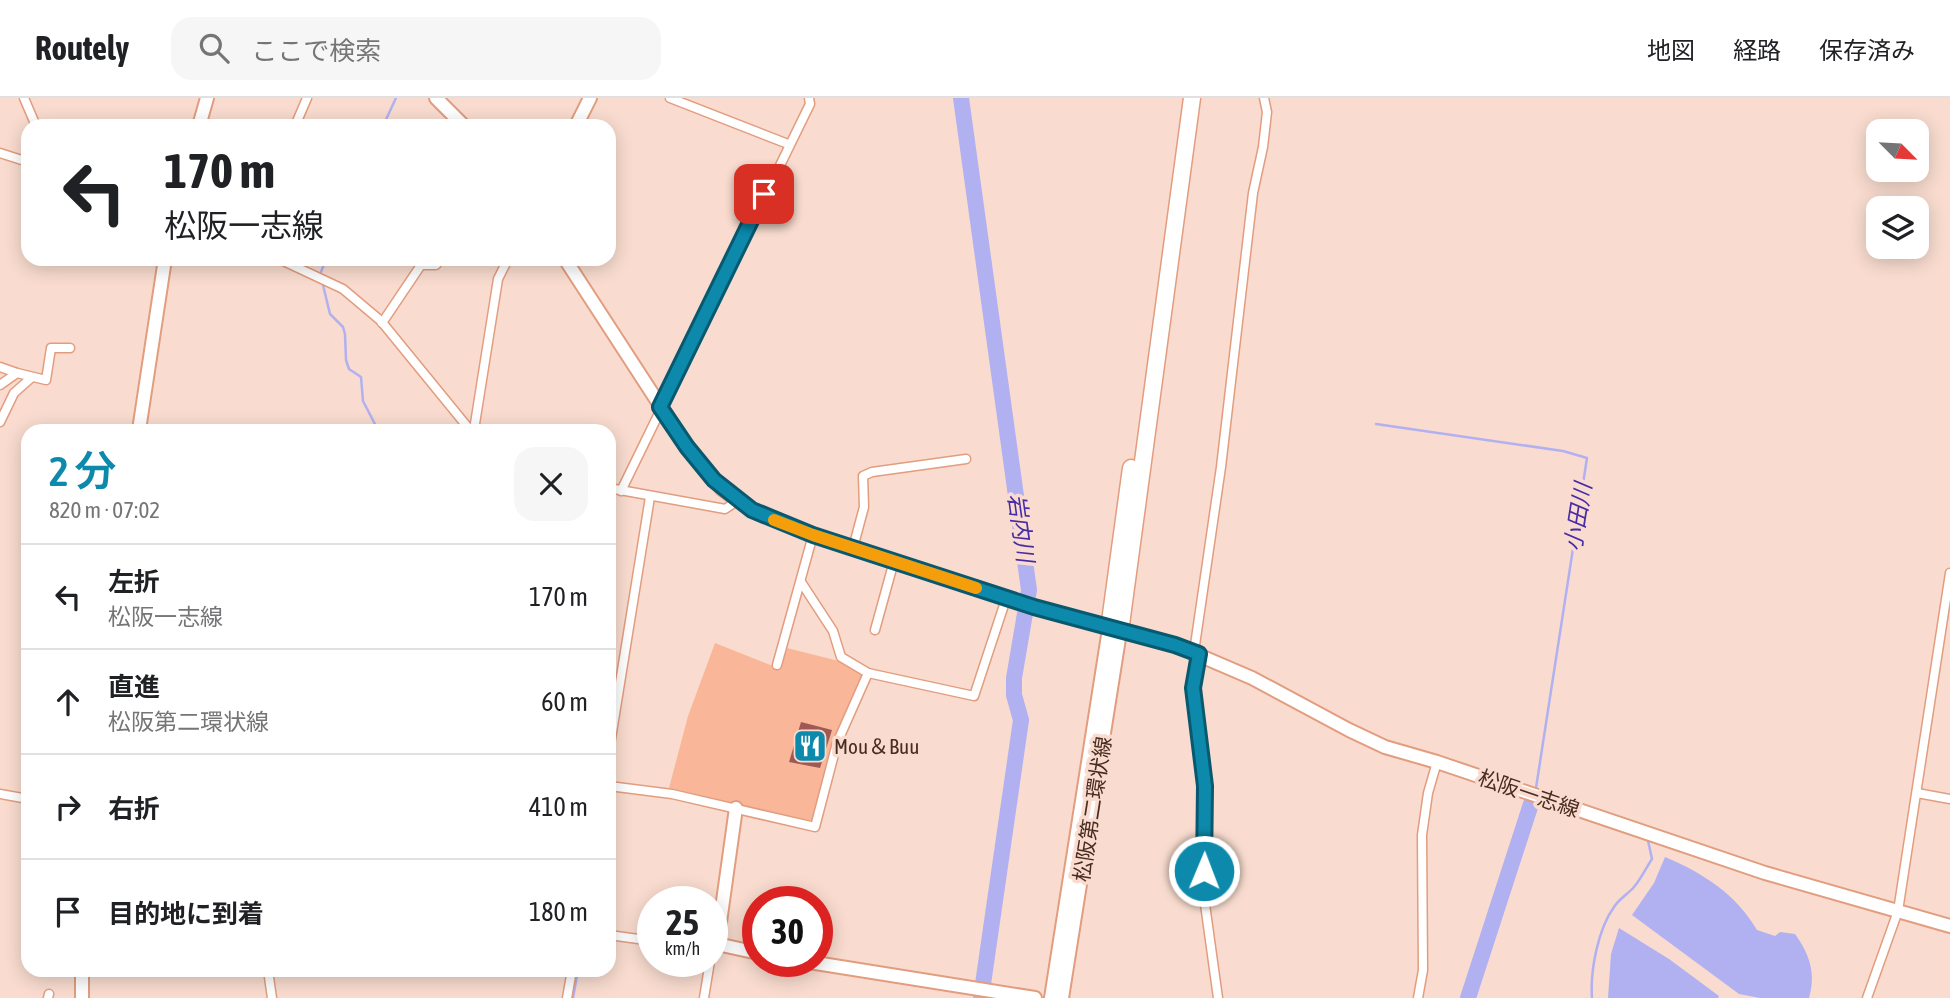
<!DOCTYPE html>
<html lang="ja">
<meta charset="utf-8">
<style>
:root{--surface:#fff;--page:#f6f6f6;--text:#202124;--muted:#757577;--line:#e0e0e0;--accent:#0c89ab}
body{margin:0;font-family:"Asap Condensed","Noto Sans JP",sans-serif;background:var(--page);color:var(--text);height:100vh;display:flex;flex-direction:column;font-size:26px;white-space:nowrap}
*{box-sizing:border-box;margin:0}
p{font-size:23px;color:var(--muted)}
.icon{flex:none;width:38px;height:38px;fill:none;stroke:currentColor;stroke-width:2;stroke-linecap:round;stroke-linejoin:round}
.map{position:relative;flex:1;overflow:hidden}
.drawer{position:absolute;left:21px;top:326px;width:595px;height:553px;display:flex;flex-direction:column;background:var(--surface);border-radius:21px;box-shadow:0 4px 18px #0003}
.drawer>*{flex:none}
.top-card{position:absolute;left:21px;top:21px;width:595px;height:147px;border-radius:21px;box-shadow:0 4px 18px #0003;background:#fff;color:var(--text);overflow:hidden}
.needle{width:46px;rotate:114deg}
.buttons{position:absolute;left:1866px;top:21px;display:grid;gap:14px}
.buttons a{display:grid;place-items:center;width:63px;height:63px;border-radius:14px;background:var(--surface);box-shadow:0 4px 18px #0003;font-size:35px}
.speed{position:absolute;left:637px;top:788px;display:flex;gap:14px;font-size:35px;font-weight:700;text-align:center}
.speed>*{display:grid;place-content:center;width:91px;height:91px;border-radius:50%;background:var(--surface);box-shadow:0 4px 18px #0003;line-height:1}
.speed small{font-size:18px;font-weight:400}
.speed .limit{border:10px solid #d22;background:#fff;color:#111}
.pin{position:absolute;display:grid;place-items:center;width:60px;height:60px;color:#fff;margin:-30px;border-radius:14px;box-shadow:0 4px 10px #0006}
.me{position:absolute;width:77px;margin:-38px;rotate:1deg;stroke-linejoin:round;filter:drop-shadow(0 0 5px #0008)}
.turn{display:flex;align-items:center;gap:24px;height:147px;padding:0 28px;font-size:32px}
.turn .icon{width:91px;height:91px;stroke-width:2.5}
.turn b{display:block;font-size:49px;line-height:60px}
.round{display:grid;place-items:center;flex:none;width:74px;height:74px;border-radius:21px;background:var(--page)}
.overview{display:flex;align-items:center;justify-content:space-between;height:119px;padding:0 28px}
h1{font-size:42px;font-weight:600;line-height:52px;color:var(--accent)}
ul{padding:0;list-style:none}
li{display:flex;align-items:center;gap:21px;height:105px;padding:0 28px;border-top:2px solid var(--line)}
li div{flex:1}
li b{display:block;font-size:26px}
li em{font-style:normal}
header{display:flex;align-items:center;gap:42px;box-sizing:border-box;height:98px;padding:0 35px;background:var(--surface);border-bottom:2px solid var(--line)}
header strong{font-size:33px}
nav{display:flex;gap:38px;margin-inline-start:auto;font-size:24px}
.search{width:490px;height:63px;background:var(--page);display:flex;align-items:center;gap:18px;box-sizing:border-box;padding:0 24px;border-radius:21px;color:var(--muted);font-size:26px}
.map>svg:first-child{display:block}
</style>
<header>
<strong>Routely</strong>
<div class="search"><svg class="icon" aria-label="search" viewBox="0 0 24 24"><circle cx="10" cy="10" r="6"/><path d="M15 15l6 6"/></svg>ここで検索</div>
<nav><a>地図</a><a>経路</a><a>保存済み</a></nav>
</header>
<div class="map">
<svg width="1950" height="900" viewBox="0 0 1950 900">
<rect width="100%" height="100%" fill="#f9dccf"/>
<path fill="#fab698" d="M715 545 778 570 787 550 843 564 862 574 863 581 812 723 669 690 688 618Z"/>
<g fill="#b1b1f2">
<path d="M1665 759C1703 775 1736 796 1757 832L1775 838 1780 834 1795 836C1810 857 1816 875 1809 900H1760L1739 896 1632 817 1654 785Z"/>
<path d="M1619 830 1669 861 1719 898 1718 900H1608L1611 856Z"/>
</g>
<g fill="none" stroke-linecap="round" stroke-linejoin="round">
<g stroke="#b1b1f2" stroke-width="2.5">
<path d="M383 28 396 0"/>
<path d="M321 174 326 161"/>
<path d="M323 187 330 216 343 229 345 236 346 262 349 271 361 279 363 303 378 332"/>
<path d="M1376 326 1563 353 1587 360 1536 690"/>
<path d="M573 900 578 872"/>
<path d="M1592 900C1590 873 1598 831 1614 809 1619 801 1628 796 1634 789 1641 781 1646 770 1652 761L1647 738"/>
</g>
<g stroke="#b1b1f2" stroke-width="16">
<path d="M961 0 1029 492 1014 580V597L1021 622 981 900"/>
<path d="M1468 900 1531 706"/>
</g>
</g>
<path fill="#9f5955" d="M801 624 832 632 820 670 789 664Z"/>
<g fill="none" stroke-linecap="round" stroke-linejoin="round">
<defs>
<g id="street">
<path d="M24 0 36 28"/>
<path d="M670 0 788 46"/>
<path d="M295 28 307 0"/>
<path d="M0 55 28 64"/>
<path d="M279 161 343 191 381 223 470 332"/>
<path d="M382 225 421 167H436L440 161"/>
<path d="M0 269 17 275"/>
<path d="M0 287 17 275 46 282 51 250H70"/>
<path d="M0 324 14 295 31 280"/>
<path d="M474 332 498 181 508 161"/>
<path d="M609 390 725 411 737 403"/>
<path d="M621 393 810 6 809 0"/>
<path d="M853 450 864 409 863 378 872 374 966 361"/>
<path d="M801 484 833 533 841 559 868 575"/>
<path d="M875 532 894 463"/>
<path d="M1194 554 1221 369 1253 95 1263 49 1267 14 1264 0"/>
<path d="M1199 556 1193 604 1204 688V799L1218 900"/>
<path d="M777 567 813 437"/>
<path d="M609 653 650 399"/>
<path d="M609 688 672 696 815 729 837 645 868 575 974 598 1004 507"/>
<path d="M1917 695 1950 701"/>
<path d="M0 696 28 701"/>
<path d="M609 837 653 843"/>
<path d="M712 856 717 846"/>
<path d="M268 872 272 900"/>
<path d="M48 900 49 896"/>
<path d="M567 900 572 872"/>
<path d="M704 900 710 863"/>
<path d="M1418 900 1423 872 1422 737 1428 695 1437 664"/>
<path d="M1867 900 1898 813 1950 475"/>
</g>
<g id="secondary">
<path d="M199 28 207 0"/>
<path d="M576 28 590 0"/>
<path d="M139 332 165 161"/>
<path d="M736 710 717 846 758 855"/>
<path d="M803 863 1035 900"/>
<path d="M82 872V900"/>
</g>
<g id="primary">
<path d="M436 0 464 28"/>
<path d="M565 161 687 349 722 391 752 412 813 437 1034 509 1175 547 1252 580 1349 632 1385 649 1437 664 1765 775 1950 828"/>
<path d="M1051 900 1109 531"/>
<path d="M1062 900 1120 534"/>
</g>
<g id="highway">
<path d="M1109 531 1131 370"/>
<path d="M1120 534 1192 0"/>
</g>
</defs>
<use href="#street" stroke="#e29d7f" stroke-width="11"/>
<use href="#secondary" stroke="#e29d7f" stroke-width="16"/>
<use href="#primary" stroke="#e29d7f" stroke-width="16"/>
<use href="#highway" stroke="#e29d7f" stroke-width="19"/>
<use href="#street" stroke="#fff" stroke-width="8"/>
<use href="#secondary" stroke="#fff" stroke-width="12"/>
<use href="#primary" stroke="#fff" stroke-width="12"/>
<use href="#highway" stroke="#fff" stroke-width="16"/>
</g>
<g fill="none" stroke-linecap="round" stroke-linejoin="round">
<defs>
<path id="route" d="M764 96 660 309 687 349 714 382 752 412 813 437 1034 509 1175 547 1199 556 1193 590 1205 688 1204 773"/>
</defs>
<use href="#route" stroke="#08596f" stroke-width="18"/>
<use href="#route" stroke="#0c89ab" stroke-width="12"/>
<path stroke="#f59e0b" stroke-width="12" d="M774 422 813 437 976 490"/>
</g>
<defs>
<symbol id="restaurant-square" viewBox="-11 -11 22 22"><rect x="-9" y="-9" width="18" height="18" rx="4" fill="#0c89ab" stroke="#f9dccf"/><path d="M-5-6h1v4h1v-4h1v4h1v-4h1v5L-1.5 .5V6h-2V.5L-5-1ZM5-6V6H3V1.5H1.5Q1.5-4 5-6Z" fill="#fff"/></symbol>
</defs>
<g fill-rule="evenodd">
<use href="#restaurant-square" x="791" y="629" width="38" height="38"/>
</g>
<g text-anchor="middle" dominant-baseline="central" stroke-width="7" stroke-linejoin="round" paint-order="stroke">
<g font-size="21" fill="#482c20" stroke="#f9dccf" text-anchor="start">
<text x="834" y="648">Mou＆Buu</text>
</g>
<g font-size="21" fill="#482c20" stroke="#f9dccf">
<text transform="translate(1529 695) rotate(19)">松阪一志線</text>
<text transform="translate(1092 711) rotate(-81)">松阪第二環状線</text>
</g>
<g font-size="23" font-style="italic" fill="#462ca7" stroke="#f9dccf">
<text transform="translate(1578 419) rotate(-81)">小田川</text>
<text transform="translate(1021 430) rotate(82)">岩内川</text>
</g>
</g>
</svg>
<div class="buttons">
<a><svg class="needle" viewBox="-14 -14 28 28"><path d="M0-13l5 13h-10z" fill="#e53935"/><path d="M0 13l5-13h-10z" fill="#757577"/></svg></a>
<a><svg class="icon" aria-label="layers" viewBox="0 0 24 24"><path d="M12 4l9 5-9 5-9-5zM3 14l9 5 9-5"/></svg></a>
</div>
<div class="speed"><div>25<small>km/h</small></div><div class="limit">30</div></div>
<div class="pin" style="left:764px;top:96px;background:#d93025"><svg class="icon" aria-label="arrive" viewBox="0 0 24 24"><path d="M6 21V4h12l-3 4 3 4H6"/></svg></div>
<svg class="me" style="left:1204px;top:773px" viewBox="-20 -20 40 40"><circle r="17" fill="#0c89ab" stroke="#fff" stroke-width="3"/><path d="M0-11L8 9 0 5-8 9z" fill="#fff"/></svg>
<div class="top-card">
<div class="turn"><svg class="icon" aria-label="left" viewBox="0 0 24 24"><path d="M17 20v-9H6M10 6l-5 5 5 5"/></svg><div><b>170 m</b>松阪一志線</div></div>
</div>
<section class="drawer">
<div class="overview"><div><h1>2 分</h1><p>820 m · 07:02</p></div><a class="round"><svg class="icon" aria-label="close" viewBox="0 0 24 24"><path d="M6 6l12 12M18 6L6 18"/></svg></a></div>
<ul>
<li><svg class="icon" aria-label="left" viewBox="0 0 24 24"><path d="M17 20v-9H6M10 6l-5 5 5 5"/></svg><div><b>左折</b><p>松阪一志線</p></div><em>170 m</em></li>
<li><svg class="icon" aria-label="ahead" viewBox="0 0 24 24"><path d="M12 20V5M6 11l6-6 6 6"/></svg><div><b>直進</b><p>松阪第二環状線</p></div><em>60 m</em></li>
<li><svg class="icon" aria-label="right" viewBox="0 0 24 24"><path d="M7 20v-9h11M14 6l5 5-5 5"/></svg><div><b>右折</b></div><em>410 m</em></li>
<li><svg class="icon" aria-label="arrive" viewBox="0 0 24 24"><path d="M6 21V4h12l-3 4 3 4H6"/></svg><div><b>目的地に到着</b></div><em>180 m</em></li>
</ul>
</section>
</div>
